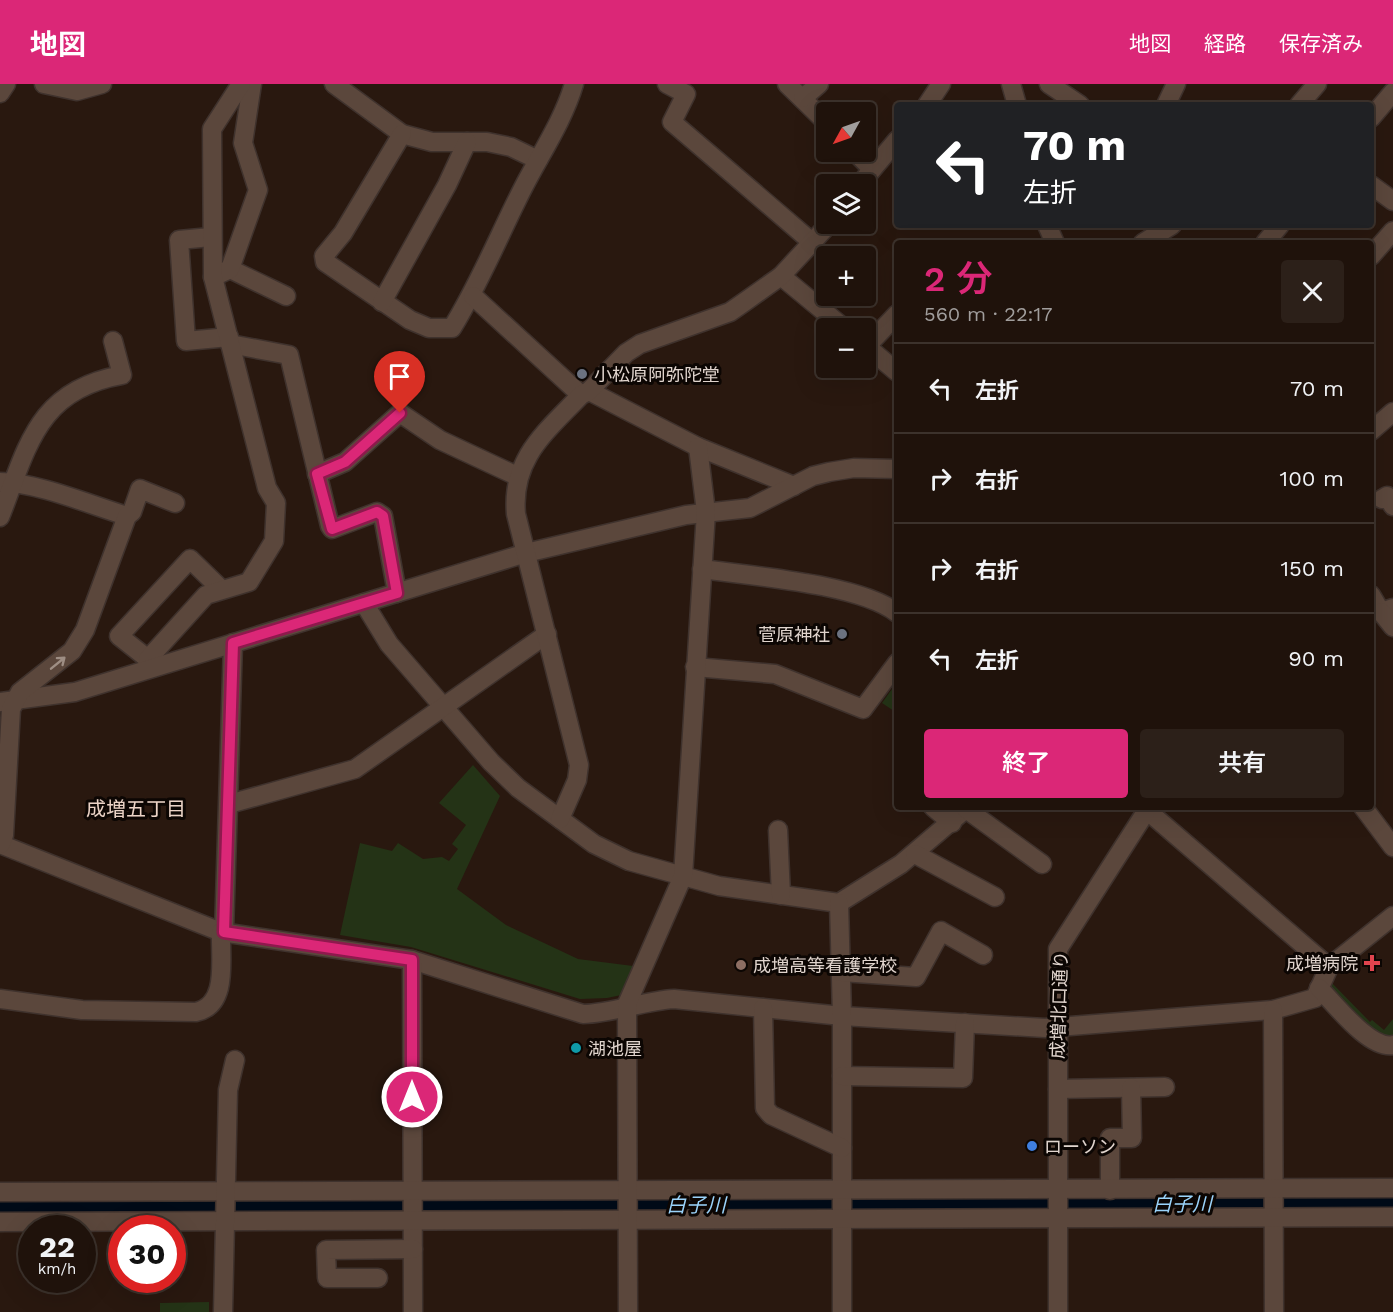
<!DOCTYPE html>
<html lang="ja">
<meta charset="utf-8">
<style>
:root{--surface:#1f120b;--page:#2c2019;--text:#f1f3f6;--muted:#a19e9d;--line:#3c322c;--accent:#db2777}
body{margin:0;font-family:"Work Sans","Noto Sans JP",sans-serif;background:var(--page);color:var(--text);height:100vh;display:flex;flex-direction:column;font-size:22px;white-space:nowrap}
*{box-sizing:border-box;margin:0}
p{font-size:20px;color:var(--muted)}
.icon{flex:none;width:33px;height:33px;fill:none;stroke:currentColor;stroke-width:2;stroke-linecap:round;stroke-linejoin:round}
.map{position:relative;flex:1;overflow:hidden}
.panel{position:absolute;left:894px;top:156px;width:480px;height:570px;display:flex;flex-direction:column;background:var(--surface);border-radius:6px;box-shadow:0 6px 24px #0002,0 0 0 2px var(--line)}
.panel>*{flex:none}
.hud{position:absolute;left:894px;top:18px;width:480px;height:126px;border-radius:6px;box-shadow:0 6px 24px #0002,0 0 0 2px var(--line);background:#202124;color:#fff;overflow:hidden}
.needle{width:39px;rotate:230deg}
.buttons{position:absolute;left:816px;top:18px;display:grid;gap:12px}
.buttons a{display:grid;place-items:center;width:60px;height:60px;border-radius:6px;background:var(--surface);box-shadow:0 6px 24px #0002,0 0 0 2px var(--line);font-size:30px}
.speed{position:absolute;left:18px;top:1131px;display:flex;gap:12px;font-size:30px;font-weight:700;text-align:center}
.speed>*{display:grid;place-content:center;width:78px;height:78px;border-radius:50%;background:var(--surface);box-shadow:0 6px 24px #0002,0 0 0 2px var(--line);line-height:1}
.speed small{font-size:15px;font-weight:400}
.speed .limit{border:9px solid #d22;background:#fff;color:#111}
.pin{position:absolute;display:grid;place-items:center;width:51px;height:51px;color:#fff;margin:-62px -26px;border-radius:50% 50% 50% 0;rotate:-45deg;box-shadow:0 0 6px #0007}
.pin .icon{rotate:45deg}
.me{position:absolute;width:66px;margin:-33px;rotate:0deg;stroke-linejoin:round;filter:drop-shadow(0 0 4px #0008)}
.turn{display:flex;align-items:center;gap:21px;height:126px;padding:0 30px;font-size:27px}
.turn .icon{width:78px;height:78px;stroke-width:2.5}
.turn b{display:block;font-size:42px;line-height:51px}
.round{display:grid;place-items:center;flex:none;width:63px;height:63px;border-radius:6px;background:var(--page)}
.summary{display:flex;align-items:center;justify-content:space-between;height:102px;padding:0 30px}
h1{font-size:36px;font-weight:600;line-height:45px;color:var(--accent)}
.cta{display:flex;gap:12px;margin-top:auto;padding:12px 30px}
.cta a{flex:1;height:69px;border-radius:6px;background:var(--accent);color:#fff;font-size:24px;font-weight:600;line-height:69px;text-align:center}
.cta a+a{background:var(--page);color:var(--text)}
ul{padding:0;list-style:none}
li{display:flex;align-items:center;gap:18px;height:90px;padding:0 30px;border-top:2px solid var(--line)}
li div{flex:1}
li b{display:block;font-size:22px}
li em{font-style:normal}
header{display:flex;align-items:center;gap:36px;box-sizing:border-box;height:84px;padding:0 30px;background:var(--accent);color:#fff}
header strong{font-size:28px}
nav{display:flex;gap:33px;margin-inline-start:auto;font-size:21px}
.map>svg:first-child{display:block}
</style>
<header>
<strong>地図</strong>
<nav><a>地図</a><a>経路</a><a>保存済み</a></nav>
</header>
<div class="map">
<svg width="1393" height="1228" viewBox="0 0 1393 1228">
<rect width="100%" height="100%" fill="#29180f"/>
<g fill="#243316">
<path d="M897 598V629L882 619Z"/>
<path d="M473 681 500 712 457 805 506 841 578 875 633 882 626 910 607 914 580 915 411 863 340 851 360 759 392 767 398 759 423 775 442 773 449 777 458 765 452 760 466 741 439 719Z"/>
<path d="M1329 896 1370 938 1372 936 1384 946 1393 935V955L1383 956 1326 905Z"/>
<path d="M209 1218V1228H160V1219Z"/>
</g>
<path fill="#000a17" d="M1393 1110V1128L0 1134V1112Z"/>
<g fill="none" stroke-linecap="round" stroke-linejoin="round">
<defs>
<g id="minor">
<path d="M44 0 77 7 102 0"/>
<path d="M334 0 402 50 432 58H487L511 63 538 76"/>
<path d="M667 0 686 10 672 38 813 159"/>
<path d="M787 0 826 38"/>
<path d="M1011 0 1017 21"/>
<path d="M1049 0 1080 21"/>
<path d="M0 9 6 0"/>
<path d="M803 14 819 0"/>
<path d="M927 21 941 0"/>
<path d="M1166 21 1176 0"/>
<path d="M1299 21 1317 0"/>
<path d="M1371 34 1393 8"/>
<path d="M402 50 343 149 324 172 325 178 410 236 429 244H452C480 199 499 151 523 104 541 69 563 37 574 0"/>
<path d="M855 68 872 85"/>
<path d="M860 100 897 56"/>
<path d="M1371 101 1393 117"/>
<path d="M1047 141 1055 159"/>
<path d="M211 153 179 156 186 257 229 253"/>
<path d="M1143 159 1172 141"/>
<path d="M1265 159 1280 141"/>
<path d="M1371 172 1393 147"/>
<path d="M230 185 286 212"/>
<path d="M781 192 844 244"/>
<path d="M213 193 230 185 258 106 243 59 252 0"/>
<path d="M473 212 581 311"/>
<path d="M382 218 447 101 467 58"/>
<path d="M230 260 289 271 330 442 332 445 377 428 383 432 397 509"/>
<path d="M866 262 897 288"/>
<path d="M866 263 897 230"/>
<path d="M589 307 698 363 794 402"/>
<path d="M1371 347 1393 328"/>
<path d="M317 390 345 378 400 329 440 356 517 392"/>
<path d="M0 398C35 398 91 421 127 432"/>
<path d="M1382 415 1387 412 1393 422"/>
<path d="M0 433C28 362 37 306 122 291L113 257"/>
<path d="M702 485C752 492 860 500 897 529"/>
<path d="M1371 511 1381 528 1393 524"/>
<path d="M364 519 389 560 491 678 518 704 594 760 629 777 719 802 839 819 901 780 968 723"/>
<path d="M1381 528 1393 543"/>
<path d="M148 575 119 552 190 475 221 505"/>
<path d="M695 583 775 590 863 625 897 579"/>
<path d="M150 584 148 575 206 511 249 498 274 457 276 419 267 404 213 193 212 45 241 0"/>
<path d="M0 618 75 608 526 469 686 431 750 424 813 392 829 388 854 384 897 385"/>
<path d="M229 720 355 685 547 550"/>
<path d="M933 723 952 739"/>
<path d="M1143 723 1329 883"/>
<path d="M1363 723 1393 763"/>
<path d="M966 725 1042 780"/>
<path d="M560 735 577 696 579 681 516 430C511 374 546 348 581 311L589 307 626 269 640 260 730 228 743 219 781 192 829 140"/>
<path d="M778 746 781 811"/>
<path d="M0 760 221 848 412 876 583 930C614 929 643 917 674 915L842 932 1045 944 1273 926 1315 914 1329 883 1393 832"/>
<path d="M1 760 4 751 11 625 20 608 72 567 85 546 127 432 132 428 140 405 175 419"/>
<path d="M915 770 995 813"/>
<path d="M839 819 842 932V1228"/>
<path d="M224 848 233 559"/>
<path d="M412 876 413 1228"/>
<path d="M841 888 916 893 941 847 983 871"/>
<path d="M1319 904C1335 920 1370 966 1393 961"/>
<path d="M0 915 82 926 196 928C229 921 220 875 221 848"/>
<path d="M763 924 765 1024 771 1031 842 1064"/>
<path d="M1273 926 1274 1228"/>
<path d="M842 992 963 994 965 939"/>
<path d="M1058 1005 1165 1003"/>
<path d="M1110 1106V1054H1132L1131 1004"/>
<path d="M0 1108 1393 1104"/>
<path d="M0 1138 1393 1133"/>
<path d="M378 1194H327L326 1166 413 1165"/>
<path d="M223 1228 228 1006 235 976"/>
<path d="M628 1228 627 920 683 792 706 428 698 363"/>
<path d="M1058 1228V865L1149 723"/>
</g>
</defs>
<use href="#minor" stroke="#3f322d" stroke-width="21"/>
<use href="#minor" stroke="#5b473c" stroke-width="18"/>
</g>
<defs><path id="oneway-shaft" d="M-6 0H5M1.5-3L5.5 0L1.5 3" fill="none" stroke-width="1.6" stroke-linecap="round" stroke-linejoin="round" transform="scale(1.5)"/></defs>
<use stroke="#9e8e84" href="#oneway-shaft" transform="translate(58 579) rotate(-39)"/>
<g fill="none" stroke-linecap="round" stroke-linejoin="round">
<defs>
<path id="route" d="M400 329 345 378 317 390 332 445 377 428 383 432 397 509 233 559 224 848 412 876V1013"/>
</defs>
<use href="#route" stroke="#8e194d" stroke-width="15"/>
<use href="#route" stroke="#db2777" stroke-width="10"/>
</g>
<g fill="#6b7280" stroke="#0c0603" stroke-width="2">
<circle cx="582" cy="290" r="6"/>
<circle cx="842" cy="550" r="6"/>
</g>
<path fill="#e0444e" stroke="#0c0603" stroke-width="2" d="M1369 870h6v6h6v6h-6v6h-6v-6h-6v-6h6z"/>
<circle fill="#8d6e63" stroke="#0c0603" stroke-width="2" cx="741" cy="881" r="6"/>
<circle fill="#0f9aa8" stroke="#0c0603" stroke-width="2" cx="576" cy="964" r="6"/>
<circle fill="#3f7fe0" stroke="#0c0603" stroke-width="2" cx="1032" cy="1062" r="6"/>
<g text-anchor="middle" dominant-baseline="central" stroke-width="6" stroke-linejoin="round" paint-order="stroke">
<g font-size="18" fill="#e0d4cd" stroke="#0c0603" text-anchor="start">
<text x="594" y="290">小松原阿弥陀堂</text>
<text x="830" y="550" text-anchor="end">菅原神社</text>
<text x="1358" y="879" text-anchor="end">成増病院</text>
<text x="753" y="881">成増高等看護学校</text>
<text x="588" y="964">湖池屋</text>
<text x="1044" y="1062">ローソン</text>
</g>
<g font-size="18" fill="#e0d4cd" stroke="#0c0603">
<text transform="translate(1059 921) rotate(-88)">成増北口通り</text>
</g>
<g font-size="20" fill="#ebd3c6" stroke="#0c0603">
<text x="136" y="725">成増五丁目</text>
</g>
<g font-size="20" font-style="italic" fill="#9ad3fa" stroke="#0c0603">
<text x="1182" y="1120">白子川</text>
<text x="696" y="1121">白子川</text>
</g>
</g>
</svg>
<div class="buttons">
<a><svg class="needle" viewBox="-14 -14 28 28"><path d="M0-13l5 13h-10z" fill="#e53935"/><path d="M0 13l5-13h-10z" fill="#a19e9d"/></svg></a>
<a><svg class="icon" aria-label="layers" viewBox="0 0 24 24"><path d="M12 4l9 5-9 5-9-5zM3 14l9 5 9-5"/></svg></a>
<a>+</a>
<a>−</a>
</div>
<div class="speed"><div>22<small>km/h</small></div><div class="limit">30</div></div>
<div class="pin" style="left:400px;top:329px;background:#d93025"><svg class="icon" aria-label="arrive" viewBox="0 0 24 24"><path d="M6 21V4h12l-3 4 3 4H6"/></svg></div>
<svg class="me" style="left:412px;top:1013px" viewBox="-20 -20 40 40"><circle r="17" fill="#db2777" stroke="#fff" stroke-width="3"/><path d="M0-11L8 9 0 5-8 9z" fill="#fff"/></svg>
<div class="hud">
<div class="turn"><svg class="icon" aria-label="left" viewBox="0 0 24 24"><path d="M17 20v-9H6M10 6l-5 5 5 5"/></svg><div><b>70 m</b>左折</div></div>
</div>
<section class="panel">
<div class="summary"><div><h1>2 分</h1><p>560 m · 22:17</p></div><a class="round"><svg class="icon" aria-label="close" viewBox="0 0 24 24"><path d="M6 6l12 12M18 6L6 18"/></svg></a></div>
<ul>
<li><svg class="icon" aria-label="left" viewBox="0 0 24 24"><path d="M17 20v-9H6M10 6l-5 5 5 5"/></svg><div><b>左折</b></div><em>70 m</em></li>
<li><svg class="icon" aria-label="right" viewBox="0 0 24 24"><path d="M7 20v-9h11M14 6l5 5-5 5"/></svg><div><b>右折</b></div><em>100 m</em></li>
<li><svg class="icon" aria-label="right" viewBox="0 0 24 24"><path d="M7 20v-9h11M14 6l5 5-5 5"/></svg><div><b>右折</b></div><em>150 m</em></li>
<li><svg class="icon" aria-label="left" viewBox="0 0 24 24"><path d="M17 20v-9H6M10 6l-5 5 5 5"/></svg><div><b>左折</b></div><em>90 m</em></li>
</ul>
<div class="cta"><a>終了</a><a>共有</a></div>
</section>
</div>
